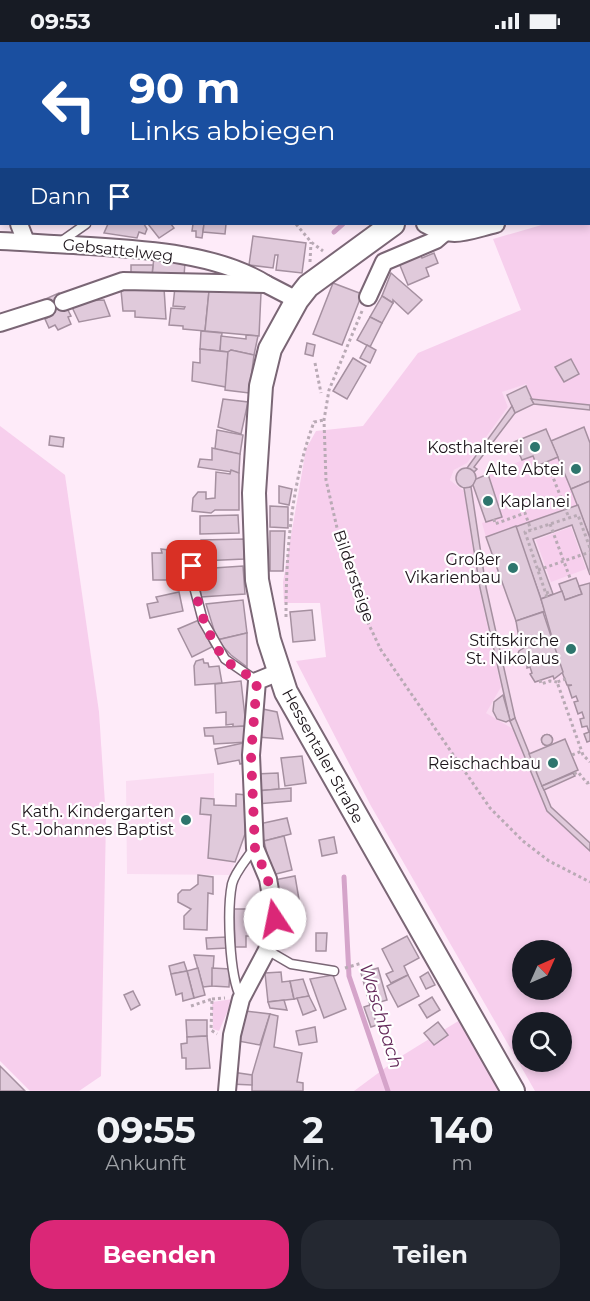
<!DOCTYPE html>
<html lang="de">
<meta charset="utf-8">
<style>
:root{--surface:#171b24;--page:#242831;--text:#f1f3f6;--muted:#9ea1a6;--accent:#db2777}
body{margin:0;font-family:Montserrat,sans-serif;background:var(--page);color:var(--text);height:100vh;display:flex;flex-direction:column;font-size:22px;white-space:nowrap}
*{box-sizing:border-box;margin:0}
p{font-size:20px;color:var(--muted)}
.icon{flex:none;width:33px;height:33px;fill:none;stroke:currentColor;stroke-width:2;stroke-linecap:round;stroke-linejoin:round}
.map{position:relative;height:1049px;overflow:hidden}
.side{display:flex;flex-direction:column;background:var(--surface);flex:1}
.side>*{flex:none}
.top-card{position:absolute;left:0px;top:0px;width:591px;height:183px;box-shadow:0 3px 9px #0003;background:#1a4fa0;color:#fff;overflow:hidden}
.needle{width:39px;rotate:45deg}
.buttons{position:absolute;left:512px;top:898px;display:grid;gap:12px}
.buttons a{display:grid;place-items:center;width:60px;height:60px;border-radius:50%;background:var(--surface);box-shadow:0 3px 9px #0003;font-size:30px}
.pin{position:absolute;display:grid;place-items:center;width:51px;height:51px;color:#fff;margin:-26px;border-radius:12px;box-shadow:0 3px 9px #0006}
.me{position:absolute;width:66px;margin:-33px;rotate:349deg;stroke-linejoin:round;filter:drop-shadow(0 0 4px #0008)}
.turn{display:flex;align-items:center;gap:21px;height:126px;padding:0 30px;font-size:27px}
.turn .icon{width:78px;height:78px;stroke-width:2.5}
.turn b{display:block;font-size:42px;line-height:51px}
.then{display:flex;align-items:center;height:57px;padding:0 30px;background:#0003;gap:12px;font-size:22px}
.eta{display:flex;justify-content:space-evenly;align-items:center;height:102px;text-align:center}
.eta b{font-size:36px;font-weight:700;line-height:42px}
.action{display:flex;gap:12px;margin-top:auto;padding:12px 30px}
.action a{flex:1;height:69px;border-radius:24px;background:var(--accent);color:#fff;font-size:24px;font-weight:700;line-height:69px;text-align:center}
.action a+a{background:var(--page);color:var(--text)}
.status{display:flex;justify-content:space-between;align-items:center;height:42px;padding:0 30px;background:var(--surface);direction:ltr}
.status svg{height:16px;fill:currentColor}
.map>svg:first-child{display:block}
</style>
<div class="status"><b>09:53</b><svg viewBox="0 0 49 12"><path d="M0 12V9h3v3zM5 12V6h3v6zM10 12V3h3v9zM15 12V0h3v12zM26 1h20v11H26zM47 4h2v5h-2z"/></svg></div>
<div class="map">
<svg width="590" height="1049" viewBox="0 0 590 1049">
<rect width="100%" height="100%" fill="#feebf9"/>
<g fill="#fadcf2">
<path d="M526 341 532 357 590 363V809L547 769 486 671 479 546 464 449 450 438 454 428 467 420 508 365 501 350Z"/>
<path d="M214 731V763L236 764V752L247 753 245 792 230 833 127 832 126 739Z"/>
</g>
<g fill="#f7cfed" fill-rule="evenodd">
<path d="M590 168V363L531 357 526 342 502 350 508 365 467 421 454 428 450 438 464 449 479 546 501 645 486 671 513 687 547 769 590 809V1049H535L371 764 296 619 326 615 320 561H284L283 540 306 407 316 389 363 384 418 311 521 268 493 197 545 182H590ZM522 909H561V948H522ZM522 981H561V1020H522Z"/>
<path d="M0 384 65 433 99 670 106 777 101 1034 79 1049H30L0 1019Z"/>
<path d="M533 414 538 424 558 415 578 463 486 495 482 481 502 474 488 432Z"/>
<path d="M571 485 586 527 551 540 536 498Z"/>
<path d="M233 957 219 989 213 987 212 960Z"/>
<path d="M460 978 504 1049H354L400 1015Z"/>
</g>
<g fill="none" stroke-linecap="round" stroke-linejoin="round">
<g stroke="#d5a4ca" stroke-width="5">
<path d="M334 190 343 182"/>
<path d="M344 835 349 934 388 1049"/>
</g>
<path stroke="#d5a4ca" stroke-width="18" d="M351 2 352 0"/>
</g>
<g fill="#e0cadb" stroke="#a590a0" stroke-width="1.5">
<path d="M0 0H282L287 2H2V34Z"/>
<path d="M108 182H144L147 187 145 192 139 190 137 196 104 191Z"/>
<path d="M148 182H171L174 186 159 196Z"/>
<path d="M193 182H204L202 196 196 195V189H192Z"/>
<path d="M204 182H226L225 192 203 190Z"/>
<path d="M253 194 306 201 302 231 276 228 278 213H275L273 226 249 223Z"/>
<path d="M434 211 438 221 426 226 429 234 408 243 399 221 420 212 422 216Z"/>
<path d="M154 215 185 220 184 235 152 233Z"/>
<path d="M131 223H153L152 233H131Z"/>
<path d="M391 231 422 258 408 272 393 258V261L382 254Z"/>
<path d="M333 241 362 252 342 303 313 292Z"/>
<path d="M175 245 209 249 205 289 183 287V284L169 283 171 266 184 267 185 265 173 264Z"/>
<path d="M164 246 166 277 135 275V269H123L121 248Z"/>
<path d="M209 249 261 251 259 294 205 289Z"/>
<path d="M59 251 71 274 68 275 71 282 58 288 55 283 49 286 45 277 51 274 43 258Z"/>
<path d="M382 254 393 261 382 281 370 275Z"/>
<path d="M104 258 110 274 79 280 71 263 82 259Z"/>
<path d="M370 275 382 281 370 305 357 298Z"/>
<path d="M201 289 222 291 220 309 200 307Z"/>
<path d="M246 293 258 294 254 313 231 308 228 310 220 309 221 294 246 297Z"/>
<path d="M307 301 315 303 313 314 305 312Z"/>
<path d="M367 303 376 308 370 321 360 316Z"/>
<path d="M200 307 228 310 226 345 192 339 193 320 200 321Z"/>
<path d="M231 308 254 313 249 351 225 348 228 310Z"/>
<path d="M353 316 366 324 347 357 333 349Z"/>
<path d="M571 317 579 332 564 340 555 325Z"/>
<path d="M526 344 534 362 515 371 507 353Z"/>
<path d="M223 357 248 360 241 392 218 385Z"/>
<path d="M531 357 590 363V368L534 362Z"/>
<path d="M512 364 515 371 474 425 477 427 474 430 467 426Z"/>
<path d="M584 385 590 401V439L571 447 551 399Z"/>
<path d="M546 387 558 415 537 424 533 414 522 418 514 400Z"/>
<path d="M217 388 243 393 240 412 215 407Z"/>
<path d="M50 394 64 396 63 405 49 403Z"/>
<path d="M212 406 240 412 239 431 198 425 200 417 212 418Z"/>
<circle cx="466" cy="436" r="10"/>
<path d="M231 428 239 431V468H215L211 471 192 469 193 456 198 450H206V457L215 456 216 430 230 432Z"/>
<path d="M488 432 502 475 486 480 473 443 476 437Z"/>
<path d="M590 439V496L571 447Z"/>
<path d="M279 444 292 447 289 463 279 461Z"/>
<path d="M471 445 486 545 515 676 510 679 480 546 464 446Z"/>
<path d="M578 463 590 496V533L572 483 533 497 553 552 541 557 515 485Z"/>
<path d="M270 464 288 465V486L270 485Z"/>
<path d="M238 473 239 491 200 492V474Z"/>
<path d="M516 484 545 569 516 579 486 495Z"/>
<path d="M270 489H285L283 529H270Z"/>
<path d="M244 497V517L201 519V498Z"/>
<path d="M161 507 186 510V534H178V538H153L152 511H162Z"/>
<path d="M243 524 245 552 201 555 199 527Z"/>
<path d="M576 536 582 552 565 558 559 542Z"/>
<path d="M590 541V699L587 700 584 692 589 690 587 684 582 685 580 677 584 676 582 670 578 672 574 660 578 659 576 654 572 656 568 644 572 643H567L548 593 551 592 541 557 562 549 565 558 582 552 579 544Z"/>
<path d="M179 550 183 569 150 576 147 562 158 560 156 555Z"/>
<path d="M243 558 247 591 217 598 206 562Z"/>
<path d="M312 568 315 598 293 600 290 570Z"/>
<path d="M543 570 563 630 554 637 553 634 535 640 530 632 532 631 530 625 527 626V617L523 618 517 614 519 609 525 605 523 601 520 602 516 579Z"/>
<path d="M199 578 212 605 192 615 178 587Z"/>
<path d="M247 591V625L231 613 217 598Z"/>
<path d="M203 617 204 621H208L209 625 219 624 222 641 195 643 194 624 196 619Z"/>
<path d="M241 639 246 684 233 685V682L226 683V670L216 671 215 642Z"/>
<path d="M503 653 510 678 506 680 497 677 493 669 494 660Z"/>
<path d="M258 666 277 670 283 697 257 695Z"/>
<path d="M515 676 551 765 590 801V809L547 769 510 679Z"/>
<path d="M246 684 248 700 214 702 213 694H205L204 686Z"/>
<circle cx="547" cy="698" r="5.5"/>
<circle cx="547" cy="698" r="5.5"/>
<path d="M565 697 578 728 542 744 529 712Z"/>
<path d="M248 700 249 720 240 722 239 718 218 722 215 707Z"/>
<path d="M302 714 306 741 285 744 281 716Z"/>
<path d="M278 731 279 747 256 749 255 732Z"/>
<path d="M573 731 575 734 544 748 542 744Z"/>
<path d="M291 746V759L257 762 256 749Z"/>
<path d="M236 752 247 753 245 792 235 820 208 816 211 773 200 772 201 756 214 757V763L236 764Z"/>
<path d="M287 776 291 792 264 799 259 782Z"/>
<path d="M284 794 292 828 272 833 264 799Z"/>
<path d="M334 795 337 811 322 814 319 798Z"/>
<path d="M198 833 213 835V852L208 851 207 888 184 887V874L191 867 178 860V852L182 848H190L198 842Z"/>
<path d="M295 834 302 875 281 879 274 838Z"/>
<path d="M234 867H268V894H246V905H235Z"/>
<path d="M316 891H327L326 909H316Z"/>
<path d="M407 894 419 916 404 924 408 933 391 941 386 932 393 929 382 907Z"/>
<path d="M227 895 228 906 207 907 206 896Z"/>
<path d="M194 913 214 914 212 944 203 945Z"/>
<path d="M184 920 187 929 171 932 169 924Z"/>
<path d="M198 926 205 953 194 956 187 929Z"/>
<path d="M212 926 230 927 229 945 212 944Z"/>
<path d="M378 926 387 958 370 963 361 931Z"/>
<path d="M187 929 194 956 183 959 182 951 176 953 171 932Z"/>
<path d="M281 930 282 940 290 939 294 957 268 960 265 931Z"/>
<path d="M428 930 435 943 426 947 420 935Z"/>
<path d="M333 933 346 967 324 976 310 937Z"/>
<path d="M408 933 419 954 398 965 387 944Z"/>
<path d="M303 937 309 954 294 957 290 939Z"/>
<path d="M133 949 140 963 131 968 124 953Z"/>
<path d="M309 954 316 968 303 973 297 956Z"/>
<path d="M432 955 440 968 427 976 419 963Z"/>
<path d="M284 958 287 968 270 966 268 960Z"/>
<path d="M370 963 377 983 371 985 364 965Z"/>
<path d="M245 969 270 972 260 1003 238 999Z"/>
<path d="M270 972 278 974 274 1005 302 1011 297 1040 303 1041V1049H252V1033Z"/>
<path d="M186 978H207V994L187 995Z"/>
<path d="M438 980 448 993 434 1003 424 991Z"/>
<path d="M315 985 317 1000 299 1003 296 989Z"/>
<path d="M207 994 210 1026 186 1027V1016H182L181 1002 187 1001V995Z"/>
<path d="M0 1024 25 1049H0Z"/>
<path d="M232 1030 252 1033V1043L230 1042Z"/>
</g>
<g fill="none" stroke-linecap="round" stroke-linejoin="round">
<defs>
<g id="lane">
<path d="M59 201 86 182"/>
<path d="M191 511 192 537 203 579 225 617 257 639"/>
<path d="M267 908 291 922 334 929"/>
<path d="M241 956C229 934 227 867 232 842 235 830 247 817 254 806"/>
</g>
<g id="street">
<path d="M0 151 2 152"/>
<path d="M19 182 26 200"/>
<path d="M425 182C453 198 467 189 496 182"/>
<path d="M0 199C25 200 49 202 74 203 135 207 213 209 266 242"/>
<path d="M368 255 384 220 436 198 443 192"/>
<path d="M63 260 123 239 266 242 297 258"/>
<path d="M0 281 47 266"/>
<path d="M227 1049 232 993 241 957 267 908 275 877 268 837 255 806 251 713 257 639 279 630"/>
</g>
<g id="secondary">
<path d="M493 2 494 0"/>
<path d="M393 182 308 244 297 258 270 307 261 344 254 451 257 538 269 598 286 650 513 1049"/>
</g>
</defs>
<use href="#lane" stroke="#7a6675" stroke-width="11"/>
<use href="#street" stroke="#7a6675" stroke-width="20"/>
<use href="#secondary" stroke="#7a6675" stroke-width="26"/>
<g stroke="#b9aab5" stroke-width="3" stroke-dasharray="3 3" stroke-linecap="butt">
<path d="M311 0 316 2"/>
<path d="M296 182 311 200 323 209"/>
<path d="M310 220 311 200"/>
<path d="M362 269 329 348 324 378 326 438 343 512 361 566 381 608 490 766 523 799 549 819 590 840"/>
<path d="M315 321 321 351"/>
<path d="M547 420 569 476"/>
<path d="M494 477 495 482 525 471 531 488"/>
<path d="M550 482 570 536"/>
<path d="M538 528 590 510"/>
<path d="M589 529H590"/>
<path d="M546 551 552 549"/>
<path d="M547 555 525 490 578 473 590 506"/>
<path d="M286 575C286 509 291 442 314 380L324 378"/>
<path d="M566 637 557 640 583 713 590 720"/>
<path d="M540 638 541 642 550 639 557 640"/>
<path d="M572 713 582 709"/>
<path d="M574 732 578 730 587 741 590 740"/>
<path d="M345 926 362 921"/>
<path d="M212 957 225 956"/>
<path d="M191 964 212 957 211 988 217 992"/>
</g>
<use href="#lane" stroke="#fff" stroke-width="8"/>
<use href="#street" stroke="#fff" stroke-width="16"/>
<use href="#secondary" stroke="#fff" stroke-width="22"/>
</g>
<g fill="none" stroke-linecap="round" stroke-linejoin="round">
<path stroke="#db2777" stroke-width="10" stroke-dasharray="0 18" d="M192 524C193 552 207 596 225 617 233 626 247 632 257 639L251 713 255 806 268 838 275 877"/>
</g>
<g fill="#2e756d" stroke="#fff" stroke-width="2">
<circle cx="535" cy="405" r="6"/>
<circle cx="576" cy="427" r="6"/>
<circle cx="488" cy="459" r="6"/>
<circle cx="513" cy="526" r="6"/>
<circle cx="571" cy="607" r="6"/>
<circle cx="553" cy="721" r="6"/>
<circle cx="186" cy="778" r="6"/>
</g>
<g text-anchor="middle" dominant-baseline="central" stroke-width="4.5" stroke-linejoin="round" paint-order="stroke">
<g font-size="16" fill="#1c141a" stroke="#fff">
<text transform="translate(118 208) rotate(6)">Gebsattelweg</text>
<text transform="translate(354 534) rotate(71)">Bildersteige</text>
<text transform="translate(323 714) rotate(61)">Hessentaler Straße</text>
</g>
<g font-size="16" fill="#1c141a" stroke="#fff" text-anchor="end">
<text x="523" y="405">Kosthalterei</text>
<text x="564" y="427">Alte Abtei</text>
<text x="500" y="459" text-anchor="start">Kaplanei</text>
<text x="501" y="517">Großer<tspan x="501" dy="18">Vikarienbau</tspan></text>
<text x="559" y="598">Stiftskirche<tspan x="559" dy="18">St. Nikolaus</tspan></text>
<text x="541" y="721">Reischachbau</text>
<text x="174" y="769">Kath. Kindergarten<tspan x="174" dy="18">St. Johannes Baptist</tspan></text>
</g>
<g font-size="18" font-style="italic" fill="#652a5b" stroke="#fff">
<text transform="translate(381 974) rotate(73)">Waschbach</text>
</g>
</g>
</svg>
<div class="buttons">
<a><svg class="needle" viewBox="-14 -14 28 28"><path d="M0-13l5 13h-10z" fill="#e53935"/><path d="M0 13l5-13h-10z" fill="#9ea1a6"/></svg></a>
<a><svg class="icon" aria-label="search" viewBox="0 0 24 24"><circle cx="10" cy="10" r="6"/><path d="M15 15l6 6"/></svg></a>
</div>
<div class="pin" style="left:192px;top:524px;background:#d93025"><svg class="icon" aria-label="arrive" viewBox="0 0 24 24"><path d="M6 21V4h12l-3 4 3 4H6"/></svg></div>
<svg class="me" style="left:275px;top:877px" viewBox="-20 -20 40 40"><circle r="19" fill="#fff"/><path d="M0-13L10 11 0 6-10 11z" fill="#db2777"/></svg>
<div class="top-card">
<div class="turn"><svg class="icon" aria-label="left" viewBox="0 0 24 24"><path d="M17 20v-9H6M10 6l-5 5 5 5"/></svg><div><b>90 m</b>Links abbiegen</div></div>
<div class="then">Dann<svg class="icon" aria-label="arrive" viewBox="0 0 24 24"><path d="M6 21V4h12l-3 4 3 4H6"/></svg></div>
</div>
</div>
<section class="side">
<div class="eta">
<div><b>09:55</b><p>Ankunft</p></div>
<div><b>2</b><p>Min.</p></div>
<div><b>140</b><p>m</p></div>
</div>
<div class="action"><a>Beenden</a><a>Teilen</a></div>
</section>
